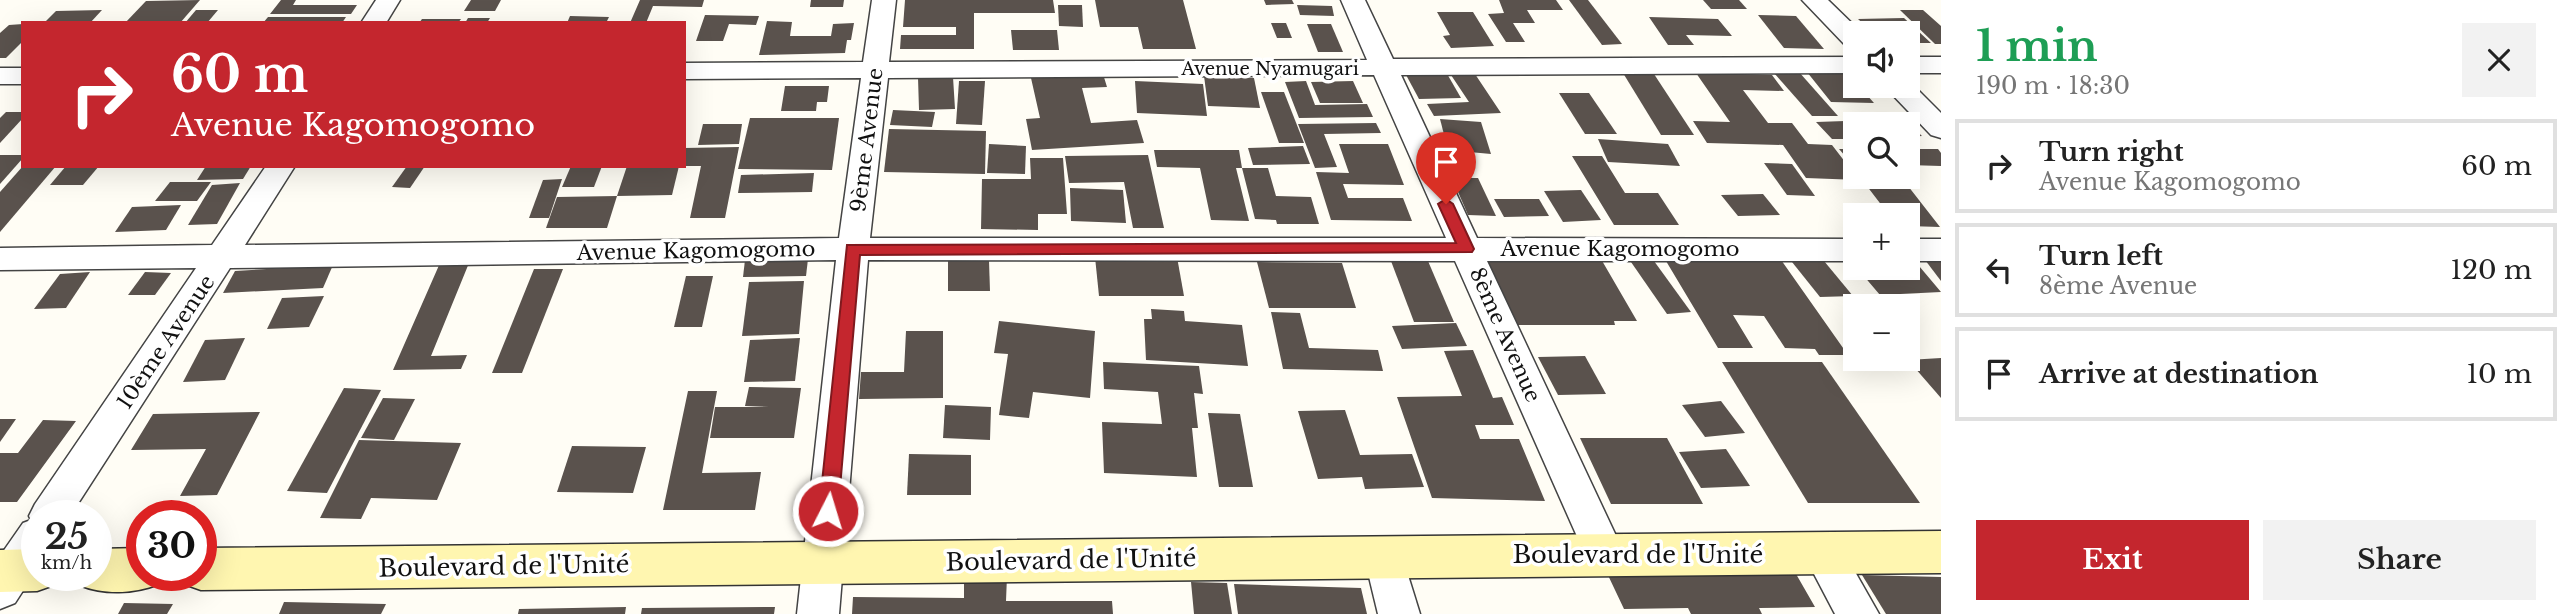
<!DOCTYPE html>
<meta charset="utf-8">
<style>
:root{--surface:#fff;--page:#f2f2f2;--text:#222;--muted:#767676;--line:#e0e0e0;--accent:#c4262e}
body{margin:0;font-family:"Libre Baskerville",serif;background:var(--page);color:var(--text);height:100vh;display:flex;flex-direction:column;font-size:26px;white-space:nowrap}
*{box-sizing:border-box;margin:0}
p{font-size:23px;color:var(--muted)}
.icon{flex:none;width:38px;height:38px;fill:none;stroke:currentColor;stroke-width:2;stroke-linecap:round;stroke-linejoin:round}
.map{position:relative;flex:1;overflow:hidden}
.panel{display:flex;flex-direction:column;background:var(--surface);width:630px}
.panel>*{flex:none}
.guide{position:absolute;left:21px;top:21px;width:665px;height:147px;border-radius:0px;box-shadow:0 7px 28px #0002;background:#c4262e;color:#fff;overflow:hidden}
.buttons{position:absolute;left:1843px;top:21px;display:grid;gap:14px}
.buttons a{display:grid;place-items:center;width:77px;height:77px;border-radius:0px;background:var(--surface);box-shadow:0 7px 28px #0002;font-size:35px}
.speed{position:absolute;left:21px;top:500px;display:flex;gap:14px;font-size:35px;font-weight:700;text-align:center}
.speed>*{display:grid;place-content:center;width:91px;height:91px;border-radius:50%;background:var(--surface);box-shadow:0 7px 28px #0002;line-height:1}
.speed small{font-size:18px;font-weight:400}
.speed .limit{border:10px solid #d22;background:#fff;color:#111}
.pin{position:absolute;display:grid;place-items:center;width:60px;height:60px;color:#fff;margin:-72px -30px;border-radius:50% 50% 50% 0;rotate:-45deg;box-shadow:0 0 7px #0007}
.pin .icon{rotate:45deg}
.me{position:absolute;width:77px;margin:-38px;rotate:5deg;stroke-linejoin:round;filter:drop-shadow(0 0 5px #0008)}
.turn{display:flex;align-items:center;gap:24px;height:147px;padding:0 35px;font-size:32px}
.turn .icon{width:91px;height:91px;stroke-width:2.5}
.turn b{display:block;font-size:49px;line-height:60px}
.round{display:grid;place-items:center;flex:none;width:74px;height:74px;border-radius:0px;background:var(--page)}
.summary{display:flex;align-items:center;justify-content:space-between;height:119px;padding:0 35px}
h1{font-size:42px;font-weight:700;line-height:52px;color:#1e9e55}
.cta{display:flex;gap:14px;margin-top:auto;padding:14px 35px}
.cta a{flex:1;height:80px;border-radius:0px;background:var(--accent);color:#fff;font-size:28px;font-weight:700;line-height:80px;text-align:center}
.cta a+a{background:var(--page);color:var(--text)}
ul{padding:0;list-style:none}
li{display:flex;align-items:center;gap:21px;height:94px;margin:0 14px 10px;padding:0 21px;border:4px solid var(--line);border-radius:0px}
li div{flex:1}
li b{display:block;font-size:26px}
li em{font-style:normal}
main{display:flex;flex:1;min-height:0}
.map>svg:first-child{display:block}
</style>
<main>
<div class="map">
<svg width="1941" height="614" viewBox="0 0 1941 614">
<rect width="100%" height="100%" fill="#fffdf5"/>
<g fill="#5a524d">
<path d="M200 0 180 23H125L146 1Z"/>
<path d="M281 0H296L293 5H357L351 14H270Z"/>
<path d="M471 0H501L495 11H464Z"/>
<path d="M640 0H704L702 7 653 6 646 23H630Z"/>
<path d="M811 0H844L843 7H810Z"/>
<path d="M905 0H1053L1055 13H974V49H900L901 35H956V27H903Z"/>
<path d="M1095 0H1183L1196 49H1143L1138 27H1100Z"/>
<path d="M1264 0H1292L1294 4 1266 5Z"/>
<path d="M1499 0H1556L1563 10H1527L1535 23H1513L1525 42H1506L1488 14 1504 13Z"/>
<path d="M1569 0H1588L1622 44 1602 45Z"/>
<path d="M1703 0H1739L1747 9H1711Z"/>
<path d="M1058 5H1082L1083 27 1059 26Z"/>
<path d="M1297 5 1332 6 1334 16 1300 15Z"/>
<path d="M102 10 90 23H44L56 11Z"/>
<path d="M196 10H218L207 23H185Z"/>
<path d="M1900 10H1923L1941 26V44H1935Z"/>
<path d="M1437 12H1473L1494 46 1451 48 1443 36 1450 35Z"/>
<path d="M705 15 759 16 756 25 729 24 723 41H696Z"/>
<path d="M1758 15 1796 16 1824 49 1784 48Z"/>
<path d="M570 16 609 17 606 23H567Z"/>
<path d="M268 17H346L342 23H263Z"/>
<path d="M1649 17 1718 19 1732 36 1686 35 1694 45H1668Z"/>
<path d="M468 18H490L487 23H465Z"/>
<path d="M1904 18 1931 43H1908V33H1873L1858 19Z"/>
<path d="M422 19H461L458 23H419Z"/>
<path d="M767 21 792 22 790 36H831L833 24 854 23 851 40H847L845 53 759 55Z"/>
<path d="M1271 23H1286L1292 38H1277Z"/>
<path d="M23 24V41L6 58H0V33L9 25Z"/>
<path d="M1307 24H1331L1343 52H1318Z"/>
<path d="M1011 30H1057L1059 50H1013Z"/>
<path d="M1473 71 1501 113 1434 116 1427 104 1469 102 1449 72Z"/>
<path d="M1446 72 1461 98 1419 99 1405 73Z"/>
<path d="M1799 72 1838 116H1812L1774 73Z"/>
<path d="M1807 72 1848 73 1855 81V86H1859L1874 103 1831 102Z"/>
<path d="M1623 73 1654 74 1694 135H1661Z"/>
<path d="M1696 73 1772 75 1784 91 1743 90 1768 123H1792L1808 144 1832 145 1859 180 1806 178 1783 145 1707 143 1693 121 1730 122Z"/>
<path d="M1103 74 1107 87 1082 88 1091 123 1137 120 1144 143 1032 150 1026 119 1040 118 1031 78Z"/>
<path d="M1204 76 1254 78 1260 108 1208 106Z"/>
<path d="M953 77 955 109 919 110 918 78Z"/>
<path d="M959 81H985L982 125 956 124Z"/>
<path d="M1135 81 1203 84 1207 116 1137 113Z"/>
<path d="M1306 81 1315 105 1367 104 1373 117 1299 118 1285 82Z"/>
<path d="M1353 81 1363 103H1320L1311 82Z"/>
<path d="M785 86H829L827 102H817L816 111H781Z"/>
<path d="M1261 92H1284L1304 143H1279Z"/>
<path d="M1559 93H1589L1617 134H1585Z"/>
<path d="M893 110 935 112 932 127 890 125Z"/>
<path d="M6 112H23V118L0 143V118Z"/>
<path d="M750 118H839L832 170 738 169Z"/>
<path d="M1440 119 1481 122 1491 154 1448 150Z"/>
<path d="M1904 119 1922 136 1908 137V124H1855V139H1832L1816 122Z"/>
<path d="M1376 123 1381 133 1324 134 1337 167 1315 168 1298 124Z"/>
<path d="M703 124H742L739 144 698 145Z"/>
<path d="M889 129 986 131 985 174 884 172Z"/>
<path d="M1598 139 1668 144 1680 166 1608 162Z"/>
<path d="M989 144 1026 146 1025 174 987 173Z"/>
<path d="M1339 144H1388L1404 185 1343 184 1348 198H1403L1412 221 1331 220 1316 172 1349 173Z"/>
<path d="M1303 146 1310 164 1253 165 1248 148Z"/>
<path d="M739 147 725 218H690L701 166H684V148Z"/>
<path d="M1839 149H1855V165H1853Z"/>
<path d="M1908 149H1938L1941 153V166L1908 165Z"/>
<path d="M1154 150H1239L1242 168H1236L1249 221 1211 220 1200 168 1157 167Z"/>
<path d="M0 155H23V158L0 184Z"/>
<path d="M1148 155 1164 228H1133L1124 182 1069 183 1065 156Z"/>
<path d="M1572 156H1602L1625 193H1658L1679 225H1614Z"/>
<path d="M1030 158H1063L1067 214H1038V230L981 229 982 179H1031Z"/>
<path d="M1764 163 1792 164 1815 196 1787 195Z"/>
<path d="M23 166H56L0 232V192Z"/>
<path d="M66 166H99L83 185H50Z"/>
<path d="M206 166H251L243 179 197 180Z"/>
<path d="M407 166H425L410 188 392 187Z"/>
<path d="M571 166H602L594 187H562Z"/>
<path d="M627 166H679L672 195 617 196Z"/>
<path d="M1242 168H1268L1276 196 1311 197 1319 224H1277L1276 220 1255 219Z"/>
<path d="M814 173 812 192 738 193 741 175Z"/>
<path d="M1860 177H1901L1940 227 1908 226V215H1889Z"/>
<path d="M1452 178H1478L1496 216 1468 215Z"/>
<path d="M562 179 549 218H529L543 180Z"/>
<path d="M170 182H211L197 201H155Z"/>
<path d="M240 183 217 224 188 225 212 185Z"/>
<path d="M1070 188 1123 190 1126 223 1071 221Z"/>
<path d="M1581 190 1601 220 1563 222 1544 191Z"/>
<path d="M1763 194 1780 215 1738 216 1721 195Z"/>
<path d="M617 196 607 228H546L557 197Z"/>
<path d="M1494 199H1539L1549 216 1504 217Z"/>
<path d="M181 205 166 230 115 232 132 207Z"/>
<path d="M1479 250 1601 259 1637 321H1614L1615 325H1514Z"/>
<path d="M1919 252 1941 253V281Z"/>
<path d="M1663 256 1779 257 1848 355H1819L1815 349 1785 348 1764 316 1733 315 1753 348H1718Z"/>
<path d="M1095 257H1177L1184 296H1099Z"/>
<path d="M808 259 806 276 743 277 745 260Z"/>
<path d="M1914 260 1941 292 1880 295 1857 268H1908V261Z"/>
<path d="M948 261H989L990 291H948Z"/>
<path d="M1391 261H1428L1454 322H1414Z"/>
<path d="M1654 261 1691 312 1667 314 1631 262Z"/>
<path d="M1824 261 1853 296 1820 297 1792 262Z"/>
<path d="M1257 262 1342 263 1356 308H1269Z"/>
<path d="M440 263H469L431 356 467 355 461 369 393 370Z"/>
<path d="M333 265 323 288 223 293 235 271Z"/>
<path d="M534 269H563L522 373H492Z"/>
<path d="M90 272 66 308 34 309 60 274Z"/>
<path d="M145 272 171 273 155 295H128Z"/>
<path d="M686 276H713L702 327H674Z"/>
<path d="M804 281 799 334 742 336 749 282Z"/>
<path d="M324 296 309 327 267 329 282 298Z"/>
<path d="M1151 309 1184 311 1185 321 1242 325 1248 366 1146 360 1144 319H1152Z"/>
<path d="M1271 312 1300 313 1309 348 1378 350 1383 371 1283 369Z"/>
<path d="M999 321 1095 331 1090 398 1033 392 1029 418 999 415 1008 354 994 353Z"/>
<path d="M1456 323 1467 346 1402 349 1392 326Z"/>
<path d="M906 331H943V398L859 399 861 372H904Z"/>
<path d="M245 338 225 380 183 382 205 340Z"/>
<path d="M800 338 795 381 744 382 750 340Z"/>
<path d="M1473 350 1493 398 1502 397 1514 425H1475L1480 439H1519L1545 501 1432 498 1397 397 1462 396 1444 351Z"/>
<path d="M1585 356 1606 394 1558 395 1538 357Z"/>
<path d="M1941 358V398L1908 360Z"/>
<path d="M1103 362 1199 366 1203 394 1194 393 1198 428H1192L1197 477 1104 473 1102 422 1162 424 1158 392 1104 389Z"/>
<path d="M1722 362H1822L1920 503H1808Z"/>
<path d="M749 387 801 388 794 438H710L715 407H769L745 406Z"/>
<path d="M344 388 381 390 327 493 287 491Z"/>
<path d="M688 391H717L702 473 761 472 755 510H663Z"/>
<path d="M383 398 415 399 394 440 361 438Z"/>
<path d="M1721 401 1745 433 1705 437 1682 405Z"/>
<path d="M945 405 991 407 990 440 943 438Z"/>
<path d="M1345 410 1360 455 1412 454 1424 487 1365 489 1362 477 1318 479 1298 411Z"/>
<path d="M260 412 217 495 180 496 206 449 131 450 153 414Z"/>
<path d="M1208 413 1240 414 1253 487H1219Z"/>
<path d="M0 419H16L0 442Z"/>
<path d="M43 420 76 421 17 502H0V453H18Z"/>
<path d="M1580 438H1667L1703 504H1611Z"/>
<path d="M359 440 461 443 437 500 371 498 361 519 320 518Z"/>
<path d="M572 446 646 447 633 493 557 492Z"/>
<path d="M1726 449 1750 486 1701 488 1679 452Z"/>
<path d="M909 454 971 455V495H907Z"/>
<path d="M1792 567 1815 607 1759 608 1762 614H1691L1688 608 1624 609 1606 571Z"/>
<path d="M964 575 1007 576 1006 601H1112L1113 614H852L853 597 964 598Z"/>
<path d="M1862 575 1941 577V614H1886Z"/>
<path d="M1191 582 1227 583 1232 614H1194Z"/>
<path d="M1234 584 1361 588 1367 614H1238Z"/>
<path d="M284 602 386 604 381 614H279Z"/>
<path d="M124 603 173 604 167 614H118Z"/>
<path d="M626 607 625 614H518L519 609Z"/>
<path d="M775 607 774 614H641L642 608Z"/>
</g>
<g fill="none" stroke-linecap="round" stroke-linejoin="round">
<defs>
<g id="street">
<path d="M376 0H400L386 23H361Z"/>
<path d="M872 0H896L889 62 1367 60 1341 0H1365L1393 59 1855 57V73L1401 75 1477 238 1855 239V261H1487L1625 555 1619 568 1605 573 1591 568 1455 261 868 260 839 614H797L836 260 230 268 70 516H37V569L15 603 0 609V556L23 523 31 520 29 516 35 504 196 268 0 270V248L212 245 266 166H295L245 245 839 238 861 78 684 79V63L863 62ZM1374 75 1446 238H870L888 78Z"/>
<path d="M1802 0H1828L1862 33H1855V49L1846 46Z"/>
<rect x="1908" y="57" width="33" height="16"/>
<rect x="0" y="68" width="23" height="16"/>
<path d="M1908 80 1941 113V138L1931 135 1884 86H1908Z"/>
<rect x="1908" y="239" width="33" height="22"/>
<path d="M1823 535 1837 540 1879 614H1835L1803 553 1809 540Z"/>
<path d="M1384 538 1398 543 1420 614H1378L1364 556 1370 543Z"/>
</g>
<g id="secondary">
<path d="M1941 531V573L201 590 184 584 181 576H201V548Z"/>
<path d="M142 548V576H162L159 584C134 594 104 595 79 585L75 576H96V549Z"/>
<path d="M37 549V576H58L54 585 37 591 0 592V550Z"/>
</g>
</defs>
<use href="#street" stroke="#444" stroke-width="3"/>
<use href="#secondary" stroke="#333" stroke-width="3"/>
<use href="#street" fill="#fff" fill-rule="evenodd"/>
<use href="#secondary" fill="#fff6b0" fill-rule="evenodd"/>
</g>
<path fill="#c4262e" stroke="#7f191e" stroke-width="2" d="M1446 199 1453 204 1474 249 1472 252 860 255 838 511 835 517 828 519 822 517 819 511 847 245 1456 243 1438 204Z"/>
<g text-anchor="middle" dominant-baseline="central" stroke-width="7" stroke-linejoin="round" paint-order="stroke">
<g font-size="18" fill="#111" stroke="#fff">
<text x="1270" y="69">Avenue Nyamugari</text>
</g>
<g font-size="21" fill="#111" stroke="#fff">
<text transform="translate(867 140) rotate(-83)">9ème Avenue</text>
<text x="1620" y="249">Avenue Kagomogomo</text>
<text transform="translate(696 251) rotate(-1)">Avenue Kagomogomo</text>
<text transform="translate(1505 335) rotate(66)">8ème Avenue</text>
<text transform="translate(166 342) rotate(-56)">10ème Avenue</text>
</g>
<g font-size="24" fill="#111" stroke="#fff">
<text x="1638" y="554">Boulevard de l'Unité</text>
<text transform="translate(1071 560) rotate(-1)">Boulevard de l'Unité</text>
<text transform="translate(504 566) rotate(-1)">Boulevard de l'Unité</text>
</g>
</g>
</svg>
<div class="buttons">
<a><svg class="icon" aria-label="sound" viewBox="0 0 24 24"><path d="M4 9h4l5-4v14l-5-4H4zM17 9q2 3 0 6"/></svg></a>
<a><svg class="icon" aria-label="search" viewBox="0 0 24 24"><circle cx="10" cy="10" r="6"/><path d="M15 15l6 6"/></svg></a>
<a>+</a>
<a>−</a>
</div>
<div class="speed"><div>25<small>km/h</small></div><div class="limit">30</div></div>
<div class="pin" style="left:1446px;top:204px;background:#d93025"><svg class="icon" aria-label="arrive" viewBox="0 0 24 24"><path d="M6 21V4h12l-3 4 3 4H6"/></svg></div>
<svg class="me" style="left:828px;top:511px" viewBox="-20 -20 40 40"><circle r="17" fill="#c4262e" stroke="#fff" stroke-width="3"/><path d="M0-11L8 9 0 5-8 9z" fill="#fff"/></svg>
<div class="guide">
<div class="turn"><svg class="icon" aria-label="right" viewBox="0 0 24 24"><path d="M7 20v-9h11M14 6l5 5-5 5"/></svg><div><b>60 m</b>Avenue Kagomogomo</div></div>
</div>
</div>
<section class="panel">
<div class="summary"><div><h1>1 min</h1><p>190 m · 18:30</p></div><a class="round"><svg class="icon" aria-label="close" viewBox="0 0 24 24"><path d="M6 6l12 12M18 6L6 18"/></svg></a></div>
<ul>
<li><svg class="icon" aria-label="right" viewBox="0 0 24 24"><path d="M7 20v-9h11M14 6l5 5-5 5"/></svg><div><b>Turn right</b><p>Avenue Kagomogomo</p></div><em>60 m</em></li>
<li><svg class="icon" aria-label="left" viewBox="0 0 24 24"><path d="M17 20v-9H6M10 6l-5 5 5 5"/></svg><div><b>Turn left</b><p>8ème Avenue</p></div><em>120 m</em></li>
<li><svg class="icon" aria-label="arrive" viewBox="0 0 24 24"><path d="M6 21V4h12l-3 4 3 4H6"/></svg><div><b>Arrive at destination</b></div><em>10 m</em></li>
</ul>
<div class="cta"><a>Exit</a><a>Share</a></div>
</section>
</main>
